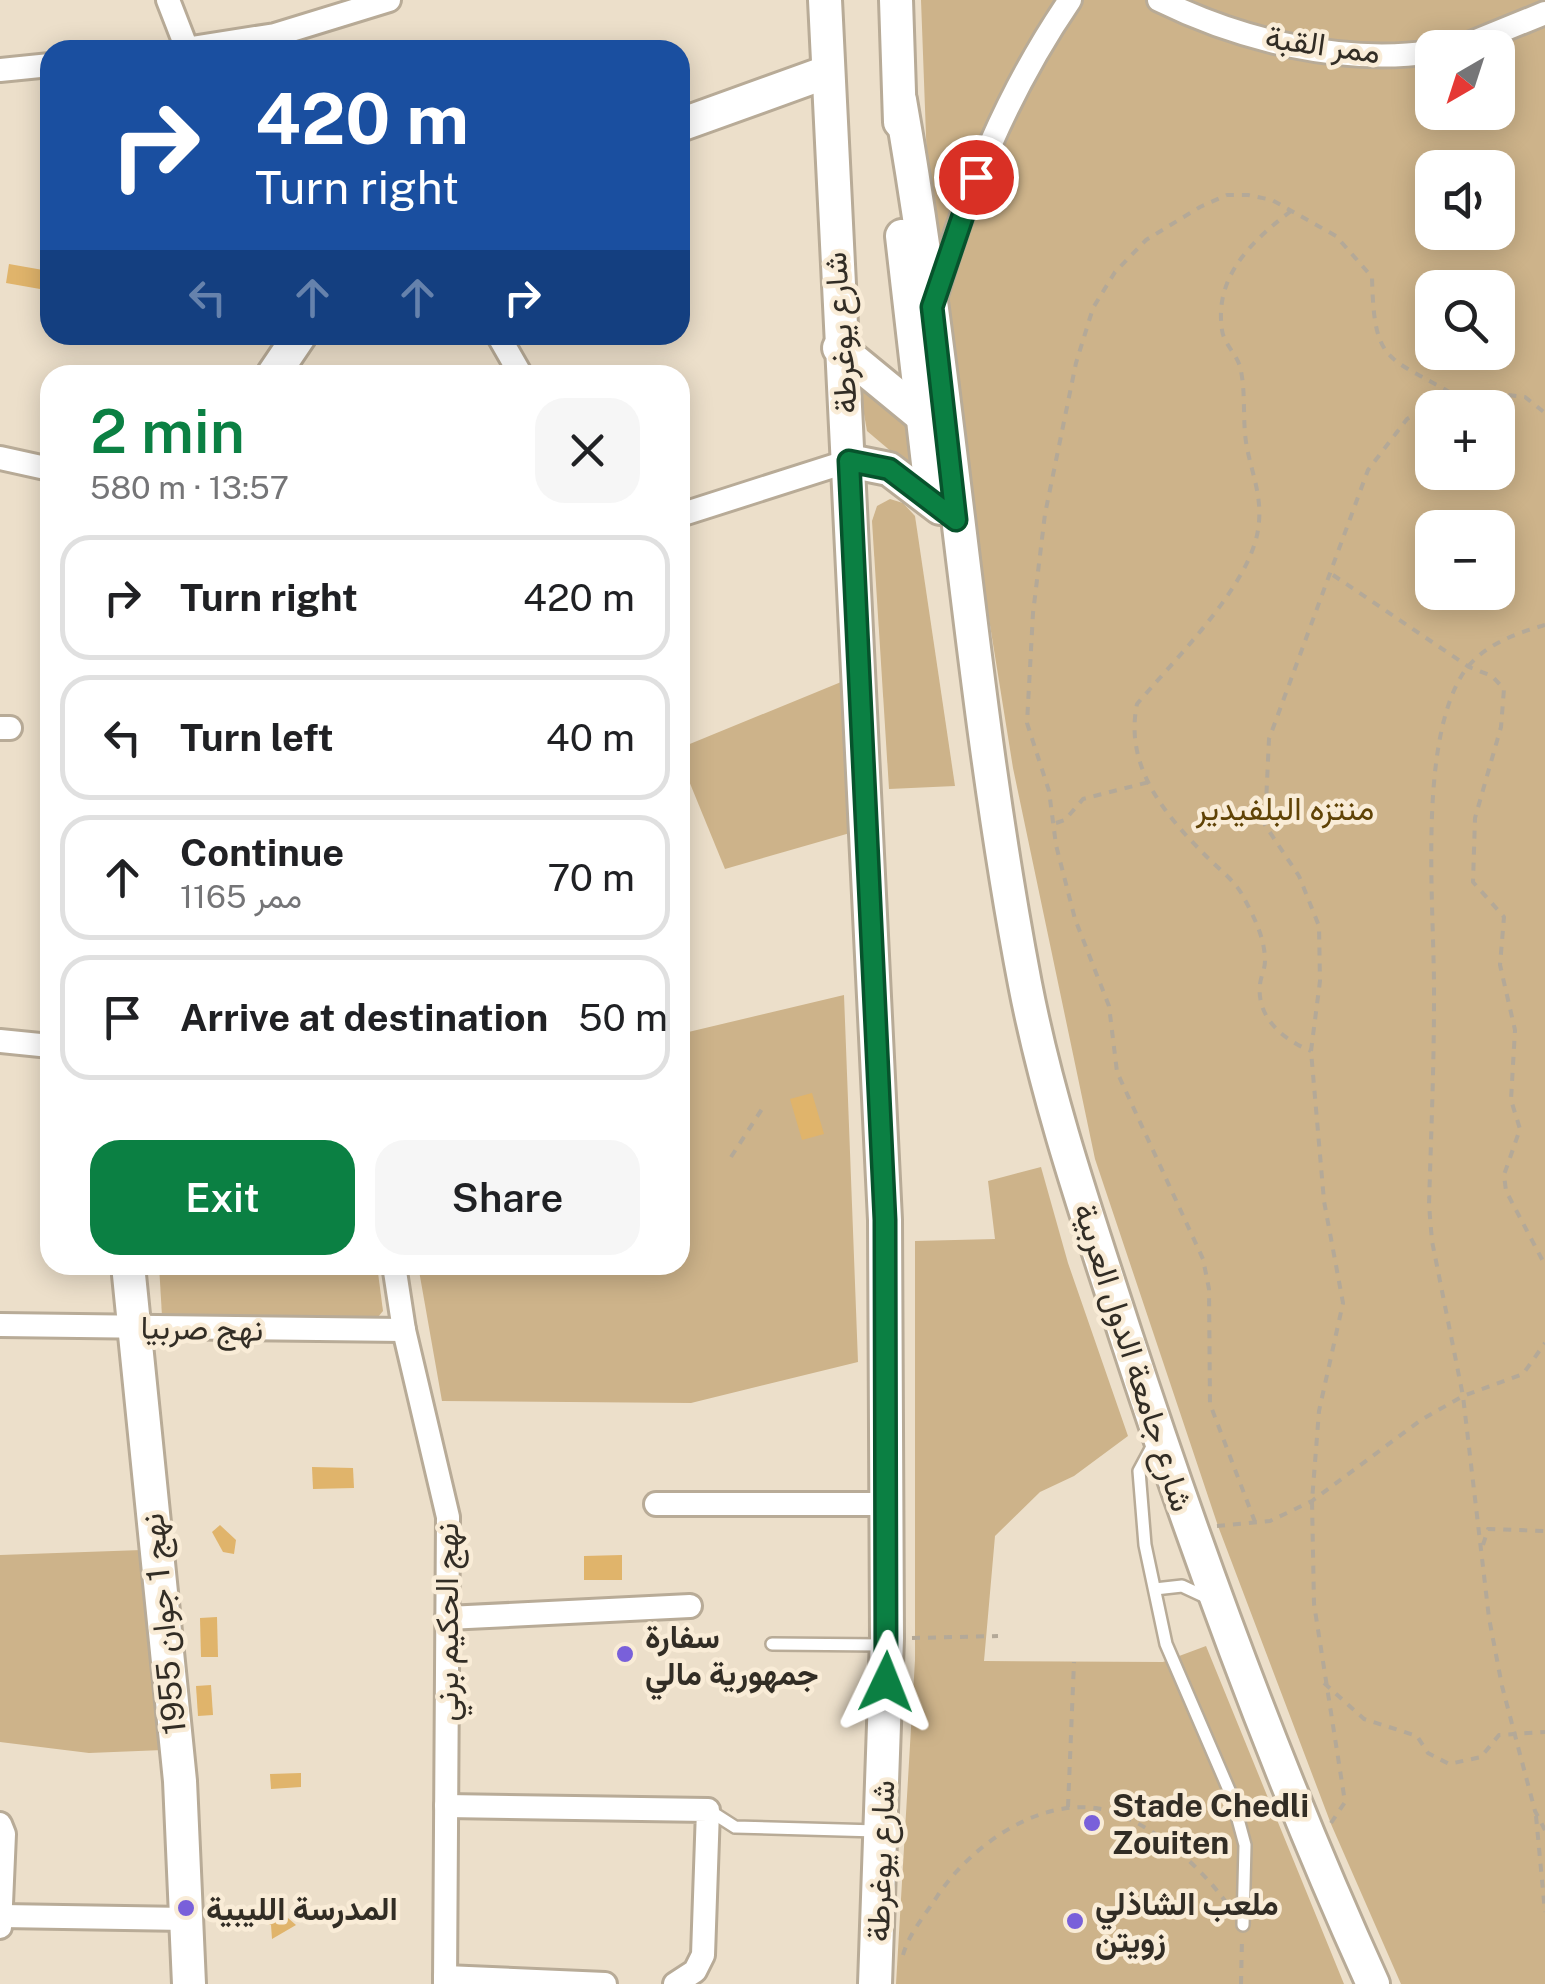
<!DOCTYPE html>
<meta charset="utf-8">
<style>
:root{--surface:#fff;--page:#f6f6f6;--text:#202124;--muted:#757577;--line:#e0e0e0;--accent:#0b8043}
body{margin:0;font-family:"Public Sans",Vazirmatn,sans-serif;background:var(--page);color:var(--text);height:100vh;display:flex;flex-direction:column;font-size:38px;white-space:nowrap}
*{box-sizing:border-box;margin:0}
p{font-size:32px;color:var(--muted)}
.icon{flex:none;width:55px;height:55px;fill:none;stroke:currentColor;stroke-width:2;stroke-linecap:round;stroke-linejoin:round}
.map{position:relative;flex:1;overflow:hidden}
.drawer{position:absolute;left:40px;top:365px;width:650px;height:910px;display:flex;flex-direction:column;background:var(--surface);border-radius:30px;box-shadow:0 5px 25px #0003}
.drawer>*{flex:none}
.top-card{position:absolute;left:40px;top:40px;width:650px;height:305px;border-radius:30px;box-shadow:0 5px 25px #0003;background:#1a4fa0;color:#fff;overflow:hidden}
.needle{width:65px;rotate:219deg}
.tools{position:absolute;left:1415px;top:30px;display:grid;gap:20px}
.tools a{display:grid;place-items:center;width:100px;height:100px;border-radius:20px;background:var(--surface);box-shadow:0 5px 25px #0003;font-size:50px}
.pin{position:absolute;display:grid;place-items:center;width:85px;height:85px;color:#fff;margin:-42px;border:5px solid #fff;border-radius:50%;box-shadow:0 2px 10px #0007}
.me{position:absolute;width:110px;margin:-55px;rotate:2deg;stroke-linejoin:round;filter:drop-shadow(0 0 8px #0008)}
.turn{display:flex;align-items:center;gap:35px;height:210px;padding:0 50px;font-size:45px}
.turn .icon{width:130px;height:130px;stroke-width:2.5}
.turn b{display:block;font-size:70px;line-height:85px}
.lanes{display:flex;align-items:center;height:95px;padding:0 50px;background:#0003;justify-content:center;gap:50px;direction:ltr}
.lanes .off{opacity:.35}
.round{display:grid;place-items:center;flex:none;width:105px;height:105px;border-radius:30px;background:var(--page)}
.headline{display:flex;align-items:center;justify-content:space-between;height:170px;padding:0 50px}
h1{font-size:60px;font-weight:600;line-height:75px;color:var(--accent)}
.action{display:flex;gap:20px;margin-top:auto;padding:20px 50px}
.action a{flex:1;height:115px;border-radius:30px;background:var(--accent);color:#fff;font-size:40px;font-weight:600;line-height:115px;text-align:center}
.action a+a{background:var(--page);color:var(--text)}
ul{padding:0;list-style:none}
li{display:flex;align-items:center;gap:30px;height:125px;margin:0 20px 15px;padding:0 30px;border:5px solid var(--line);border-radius:30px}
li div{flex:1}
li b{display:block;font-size:38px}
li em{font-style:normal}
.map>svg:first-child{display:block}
</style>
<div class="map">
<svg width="1545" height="1984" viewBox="0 0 1545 1984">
<rect width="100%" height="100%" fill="#ecdfca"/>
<g fill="#cdb38a" fill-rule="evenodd">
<path d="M921 0H1545V1984H1401L1331 1824 1218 1526 1095 1159 1013 768 967 482 929 217ZM1432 48H1498V112H1432ZM1432 168H1498V232H1432ZM1432 288H1498V352H1432ZM1432 408H1498V472H1432ZM1432 528H1498V592H1432Z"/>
<path d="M858 380 912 422 919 475 867 431Z"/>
<path d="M890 499 903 503 915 516 955 786 889 789 872 521 877 506Z"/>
<path d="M846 680 850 833 725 869 680 759V748Z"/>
<path d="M844 995 858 1362 691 1403 442 1401 418 1265H680V1034Z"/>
<path d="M1041 1167 1068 1263 1128 1436 1074 1476 1040 1492 995 1536 984 1661 1163 1662 1206 1646 1344 1984H896L915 1660V1241L995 1239 988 1181Z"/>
<path d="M159 1265H377L383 1311 373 1323 162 1316Z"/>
<path d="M142 1550 163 1750 89 1753 0 1742V1555Z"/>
</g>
<g fill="#e0b46b">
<path d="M9 264 43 270 40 289 6 283Z"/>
<path d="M812 1093 824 1134 802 1140 790 1099Z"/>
<path d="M312 1467 353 1468 354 1488 313 1489Z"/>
<path d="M220 1525 236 1540 234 1554 223 1552 212 1532Z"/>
<path d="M622 1555V1580H584V1556Z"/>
<path d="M217 1617 218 1657H201L200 1618Z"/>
<path d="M211 1685 213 1715 198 1716 196 1686Z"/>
<path d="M301 1773V1787L271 1789 270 1774Z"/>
<path d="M264 1916 277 1921 288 1918 296 1925 272 1939 271 1925 260 1921Z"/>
</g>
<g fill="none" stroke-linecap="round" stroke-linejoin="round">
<defs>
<g id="lane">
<path d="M1154 1443 1139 1471 1145 1545 1166 1644 1232 1797 1245 1845 1243 1925"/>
<path d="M1155 1589 1182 1586 1210 1599"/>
<path d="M772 1644 882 1645"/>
<path d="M710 1811 735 1827 877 1831"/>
</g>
<g id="street">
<path d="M168 0 187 49"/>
<path d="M1159 0C1240 40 1342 65 1432 52"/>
<path d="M1459 48 1545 13"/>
<path d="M179 50 275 35 389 0"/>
<path d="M0 70 50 65"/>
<path d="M935 299C966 193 1007 92 1070 0"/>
<path d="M498 335 521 375"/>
<path d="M0 458 50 469"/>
<path d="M680 515 849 461"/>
<path d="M0 728H10"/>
<path d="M0 1041 50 1046"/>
<path d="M394 1265 404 1330 448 1517 445 1984"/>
<path d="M0 1325 404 1330"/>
<path d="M656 1504H887"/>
<path d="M447 1618 690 1606"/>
<path d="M446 1806 708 1810 703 1955 695 1971 675 1984"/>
<path d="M0 1824 4 1834 0 1927"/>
<path d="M2 1916 186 1919"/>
<path d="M445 1977 605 1984"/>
</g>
<g id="secondary">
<path d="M825 0 885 1220 887 1638 875 1984"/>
<path d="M896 0 900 122"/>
<path d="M900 100C952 394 969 691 1025 984 1048 1103 1088 1218 1125 1333 1197 1554 1277 1773 1373 1984"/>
<path d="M680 125 827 72"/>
<path d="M902 236 930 481"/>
<path d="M839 348 929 422"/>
<path d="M273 375 300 335"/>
<path d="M849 461 889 469 940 508"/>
<path d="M128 1265 180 1781 189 1984"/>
</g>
</defs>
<use href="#lane" stroke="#b8ab97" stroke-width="16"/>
<use href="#street" stroke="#b8ab97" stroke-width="28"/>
<use href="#secondary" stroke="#b8ab97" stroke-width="38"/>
<g stroke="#b4a998" stroke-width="4" stroke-dasharray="8 8" stroke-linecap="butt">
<path d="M1291 211C1252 241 1214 276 1222 330 1224 345 1239 356 1241 371 1246 396 1242 422 1247 448 1253 477 1263 499 1258 530 1249 587 1174 660 1137 704 1124 767 1165 815 1207 857 1219 869 1235 881 1243 896 1254 917 1265 938 1265 961 1265 969 1261 976 1260 984 1256 1018 1284 1040 1311 1051"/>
<path d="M1333 575 1469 667 1492 676 1504 689 1501 727 1475 818 1473 882 1504 917 1500 965 1515 1030 1511 1100 1520 1129 1504 1175 1506 1191 1545 1265"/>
<path d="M1545 625C1514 634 1480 646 1462 675 1417 749 1435 912 1434 999 1434 1068 1431 1137 1429 1205L1432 1241 1463 1396 1489 1618 1502 1686 1535 1811 1545 1830"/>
<path d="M1056 823 1065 820 1083 799 1149 782"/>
<path d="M731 1157 762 1109"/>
<path d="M1255 1522 1210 1404 1209 1289 1203 1259 1117 1072 1109 1006 1075 919 1056 845 1049 791 1027 723 1033 613 1045 514 1076 363 1093 308 1115 272 1146 240 1200 207 1227 195H1248L1272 200 1336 236 1372 277C1374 366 1387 355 1458 397"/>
<path d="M1217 1526 1270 1521 1312 1501 1421 1420 1463 1396 1523 1374 1545 1343"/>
<path d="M1483 1545 1488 1529 1545 1531"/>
<path d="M912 1638 998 1636"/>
<path d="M1324 1683 1364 1719 1417 1736 1428 1753 1449 1764 1481 1757 1499 1735 1545 1732"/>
<path d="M1068 1807 1074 1662"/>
<path d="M1536 1816 1545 1912"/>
<path d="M1331 1823 1345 1802 1314 1604 1312 1501 1319 1411 1343 1303 1324 1201 1311 1051 1320 981 1319 926 1299 876 1265 825 1269 739 1368 470 1407 419 1431 405 1493 393 1525 397 1545 413"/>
<path d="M903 1955C909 1933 926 1914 938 1895 973 1843 1049 1789 1116 1813 1159 1830 1202 1868 1228 1905"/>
<path d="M1241 1984 1242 1939"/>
</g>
<use href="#lane" stroke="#fff" stroke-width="11"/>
<use href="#street" stroke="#fff" stroke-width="22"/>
<use href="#secondary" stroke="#fff" stroke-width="32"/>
</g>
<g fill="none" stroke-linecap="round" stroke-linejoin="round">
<defs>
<path id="route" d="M886 1682 885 1220 849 461 889 469 956 520 932 307 976 177"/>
</defs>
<use href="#route" stroke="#07532c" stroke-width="25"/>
<use href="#route" stroke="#0b8043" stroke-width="18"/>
</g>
<g fill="#7960da" stroke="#f9ecd7" stroke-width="4">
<circle cx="625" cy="1654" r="10"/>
<circle cx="1092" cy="1823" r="10"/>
<circle cx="186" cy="1908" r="10"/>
<circle cx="1075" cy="1921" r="10"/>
</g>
<g text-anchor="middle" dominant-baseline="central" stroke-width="9" stroke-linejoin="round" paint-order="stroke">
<g font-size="32" fill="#322d25" stroke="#f9ecd7">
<text transform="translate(1323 44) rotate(8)">ممر القبة</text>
<text transform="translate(840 333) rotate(-94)">شارع يوغرطة</text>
<text transform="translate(202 1328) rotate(1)">نهج صربيا</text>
<text transform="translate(1134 1357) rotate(72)">شارع جامعة الدول العربية</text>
<text transform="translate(446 1622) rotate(-90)">نهج الحكيم برني</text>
<text transform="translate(163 1624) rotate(-96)">نهج 1 جوان 1955</text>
<text transform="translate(880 1861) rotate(-88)">شارع يوغرطة</text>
</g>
<g font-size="32" fill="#604306" stroke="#f9ecd7">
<text x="1285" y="808">منتزه البلفيدير</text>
</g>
<g font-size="32" font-weight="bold" fill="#322d25" stroke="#f9ecd7" text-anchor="start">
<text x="645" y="1636">سفارة<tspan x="645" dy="37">جمهورية مالي</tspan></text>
<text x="1112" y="1805">Stade Chedli<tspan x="1112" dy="37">Zouiten</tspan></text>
<text x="1095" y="1903">ملعب الشاذلي<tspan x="1095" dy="37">زويتن</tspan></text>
<text x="206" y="1908">المدرسة الليبية</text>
</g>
</g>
</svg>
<div class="tools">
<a><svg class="needle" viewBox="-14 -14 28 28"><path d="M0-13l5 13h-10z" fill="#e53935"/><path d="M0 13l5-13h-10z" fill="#757577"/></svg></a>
<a><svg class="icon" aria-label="sound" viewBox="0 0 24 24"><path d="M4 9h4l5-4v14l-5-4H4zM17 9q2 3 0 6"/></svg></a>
<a><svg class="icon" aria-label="search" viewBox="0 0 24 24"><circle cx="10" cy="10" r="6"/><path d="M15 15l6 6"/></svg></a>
<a>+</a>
<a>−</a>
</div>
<div class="pin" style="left:976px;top:177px;background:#d93025"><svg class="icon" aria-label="arrive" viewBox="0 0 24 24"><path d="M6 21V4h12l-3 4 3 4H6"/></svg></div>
<svg class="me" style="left:886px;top:1682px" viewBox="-20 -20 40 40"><path d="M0-17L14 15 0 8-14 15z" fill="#0b8043" stroke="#fff" stroke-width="4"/></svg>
<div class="top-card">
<div class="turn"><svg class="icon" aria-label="right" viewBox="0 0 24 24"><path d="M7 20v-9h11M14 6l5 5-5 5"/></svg><div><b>420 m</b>Turn right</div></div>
<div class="lanes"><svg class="icon off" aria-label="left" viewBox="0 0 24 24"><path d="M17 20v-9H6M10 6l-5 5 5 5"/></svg><svg class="icon off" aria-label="ahead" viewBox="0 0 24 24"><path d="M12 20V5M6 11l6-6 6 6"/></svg><svg class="icon off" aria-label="ahead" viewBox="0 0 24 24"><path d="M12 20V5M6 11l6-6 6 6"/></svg><svg class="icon" aria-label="right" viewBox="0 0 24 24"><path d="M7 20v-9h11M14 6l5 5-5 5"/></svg></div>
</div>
<section class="drawer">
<div class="headline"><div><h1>2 min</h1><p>580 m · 13:57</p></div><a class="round"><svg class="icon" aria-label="close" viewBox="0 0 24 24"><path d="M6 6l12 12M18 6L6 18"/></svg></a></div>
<ul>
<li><svg class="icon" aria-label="right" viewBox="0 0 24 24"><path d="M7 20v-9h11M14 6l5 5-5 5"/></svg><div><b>Turn right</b></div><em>420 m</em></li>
<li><svg class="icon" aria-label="left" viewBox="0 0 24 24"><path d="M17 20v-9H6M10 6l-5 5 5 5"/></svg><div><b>Turn left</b></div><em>40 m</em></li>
<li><svg class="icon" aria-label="ahead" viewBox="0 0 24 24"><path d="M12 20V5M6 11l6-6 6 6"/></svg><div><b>Continue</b><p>ممر 1165</p></div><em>70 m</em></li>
<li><svg class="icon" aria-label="arrive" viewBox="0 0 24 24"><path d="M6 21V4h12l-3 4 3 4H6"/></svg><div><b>Arrive at destination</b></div><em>50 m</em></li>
</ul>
<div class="action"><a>Exit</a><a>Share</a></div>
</section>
</div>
